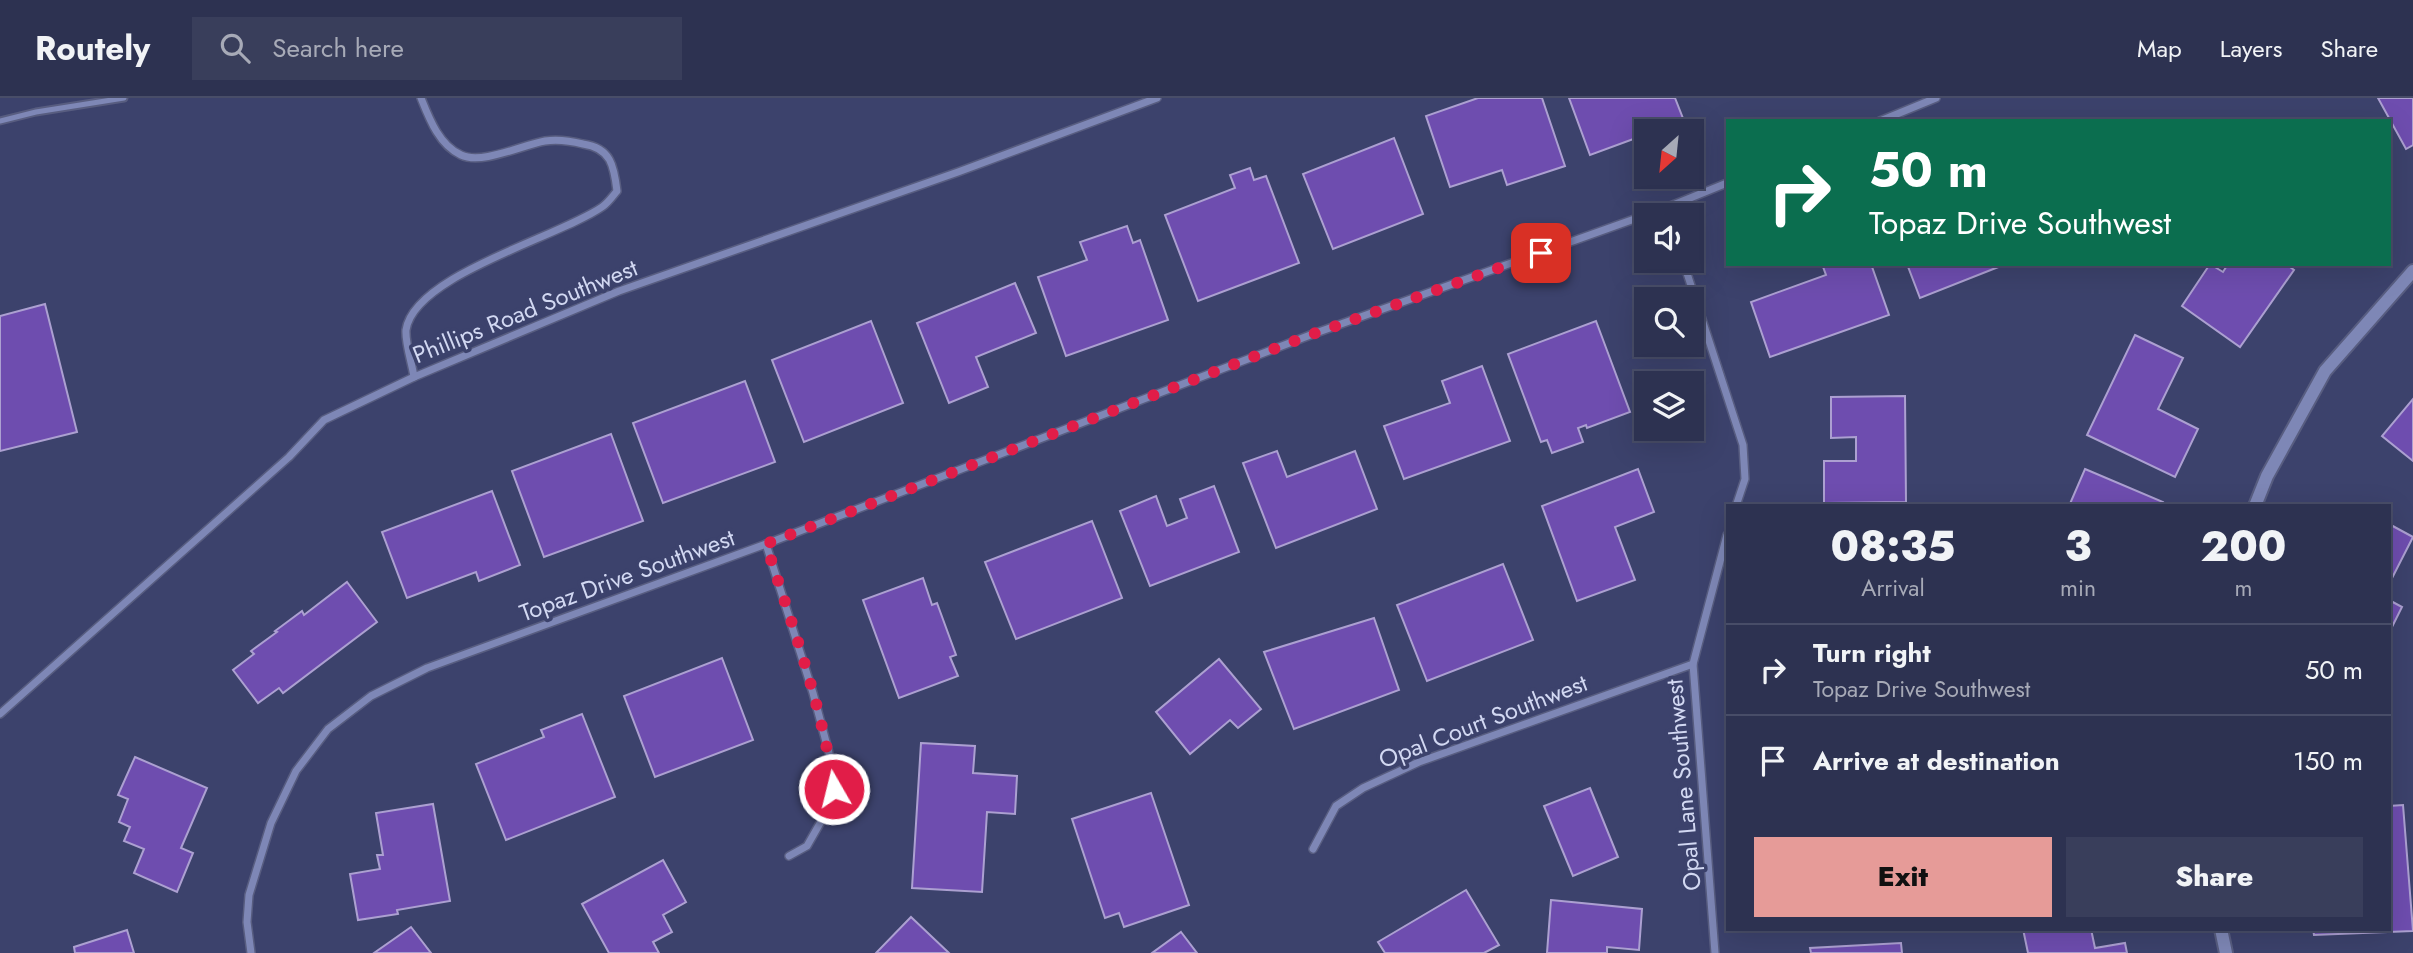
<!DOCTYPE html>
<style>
:root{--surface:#2d3251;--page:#393e5b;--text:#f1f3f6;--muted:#a7aab7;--line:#484d68;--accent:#e69b98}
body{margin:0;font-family:Jost,sans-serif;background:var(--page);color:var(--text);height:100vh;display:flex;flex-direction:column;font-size:26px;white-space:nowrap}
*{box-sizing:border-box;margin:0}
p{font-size:23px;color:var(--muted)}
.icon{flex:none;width:38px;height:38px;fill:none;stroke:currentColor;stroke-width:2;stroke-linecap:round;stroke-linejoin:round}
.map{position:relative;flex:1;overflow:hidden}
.panel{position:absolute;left:1726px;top:406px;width:665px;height:427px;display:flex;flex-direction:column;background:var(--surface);border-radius:0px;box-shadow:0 7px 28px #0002,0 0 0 2px var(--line)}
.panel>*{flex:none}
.banner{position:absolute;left:1726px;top:21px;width:665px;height:147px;border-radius:0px;box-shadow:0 7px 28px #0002,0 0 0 2px var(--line);background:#0b6e4f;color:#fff;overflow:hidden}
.needle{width:46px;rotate:207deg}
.tools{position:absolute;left:1634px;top:21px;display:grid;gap:14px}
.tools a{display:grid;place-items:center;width:70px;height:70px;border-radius:0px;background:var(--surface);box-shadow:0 7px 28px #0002,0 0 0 2px var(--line);font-size:35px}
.pin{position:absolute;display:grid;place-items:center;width:60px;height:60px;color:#fff;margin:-30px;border-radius:14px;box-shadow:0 4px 10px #0006}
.me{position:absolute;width:77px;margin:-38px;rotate:352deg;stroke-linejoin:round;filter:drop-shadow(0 0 5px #0008)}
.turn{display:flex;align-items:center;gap:24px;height:147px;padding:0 28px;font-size:32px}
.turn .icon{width:91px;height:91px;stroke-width:2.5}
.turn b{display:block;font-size:49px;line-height:60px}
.eta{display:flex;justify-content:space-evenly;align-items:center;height:119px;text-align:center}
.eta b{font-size:42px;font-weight:800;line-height:49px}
.cta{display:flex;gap:14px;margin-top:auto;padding:14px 28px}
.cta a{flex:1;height:80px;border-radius:0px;background:var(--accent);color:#111;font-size:28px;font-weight:800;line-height:80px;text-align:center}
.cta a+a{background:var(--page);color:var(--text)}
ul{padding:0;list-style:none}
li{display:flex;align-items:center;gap:21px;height:91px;padding:0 28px;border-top:2px solid var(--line)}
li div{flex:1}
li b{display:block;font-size:26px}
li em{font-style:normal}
header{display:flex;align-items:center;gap:42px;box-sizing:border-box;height:98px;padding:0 35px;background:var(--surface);border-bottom:2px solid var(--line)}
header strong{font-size:33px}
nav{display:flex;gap:38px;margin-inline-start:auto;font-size:24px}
.search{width:490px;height:63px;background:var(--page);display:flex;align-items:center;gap:18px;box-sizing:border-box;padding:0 24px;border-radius:0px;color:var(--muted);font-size:26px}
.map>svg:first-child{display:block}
</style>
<header>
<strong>Routely</strong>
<div class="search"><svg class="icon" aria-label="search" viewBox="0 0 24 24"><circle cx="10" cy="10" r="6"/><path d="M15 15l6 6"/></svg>Search here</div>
<nav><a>Map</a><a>Layers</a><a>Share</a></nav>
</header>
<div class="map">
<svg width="2413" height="855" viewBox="0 0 2413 855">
<rect width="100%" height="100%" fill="#3c426c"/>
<g fill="#6e4daf" stroke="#aca0d1" stroke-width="2">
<path d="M1478 0H1542L1565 68 1507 87 1502 72 1450 89 1426 18Z"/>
<path d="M1569 0H1675L1684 23 1655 33H1647V36L1590 57Z"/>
<path d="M2378 0H2413V47L2406 51Z"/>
<path d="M1394 40 1423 116 1333 151 1303 76Z"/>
<path d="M1250 70 1254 82 1266 78 1299 165 1198 203 1165 117 1235 90 1230 77Z"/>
<path d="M1127 128 1133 145 1140 142 1168 222 1066 258 1038 179 1087 162 1080 144Z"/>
<path d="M1822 166H1871L1889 217 1770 259 1751 204 1826 177Z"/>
<path d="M1907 166H2006L1920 200Z"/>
<path d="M2210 166 2223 174 2228 166H2286L2294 172 2240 249 2182 208Z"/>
<path d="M1015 185 1036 235 976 259 988 289 949 305 917 225Z"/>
<path d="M45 206 77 334 0 353V218Z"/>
<path d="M871 223 903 305 804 344 772 262Z"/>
<path d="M1596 223 1630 314 1587 330 1586 327 1578 330 1583 344 1552 355 1547 342 1541 344 1508 256Z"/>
<path d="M2135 237 2183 260 2158 311 2198 331 2175 379 2087 337Z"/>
<path d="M1482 268 1510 343 1404 381 1384 328 1450 305 1442 283Z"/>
<path d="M745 283 775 364 663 405 633 325Z"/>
<path d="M1905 298 1906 404 1824 405V363H1856V339L1831 340V299Z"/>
<path d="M2413 301V363L2382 338Z"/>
<path d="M611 336 643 423 544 459 512 373Z"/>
<path d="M1277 353 1287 379 1355 353 1377 411 1276 450 1243 365Z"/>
<path d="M1638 371 1654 414 1615 429 1635 482 1577 503 1542 408Z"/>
<path d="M2085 371 2163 404 2162 408H2069Z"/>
<path d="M1214 388 1239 454 1150 488 1120 413 1156 398 1167 428 1187 420 1180 401Z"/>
<path d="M492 393 520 467 479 483 476 474 407 500 382 434Z"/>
<path d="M1092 423 1122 500 1016 541 985 464Z"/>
<path d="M2389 426 2413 439 2389 486Z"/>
<path d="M1503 466 1533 542 1427 583 1397 507Z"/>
<path d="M923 480 932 507 937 505 956 557 950 559 958 578 899 600 863 502Z"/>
<path d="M347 484 377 524 283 595 279 590 258 605 233 572 254 556 251 553 277 534 275 533 302 513 304 517Z"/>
<path d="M2389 502 2402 509 2390 533H2389Z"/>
<path d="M1374 520 1399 592 1294 631 1264 554Z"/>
<path d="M722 560 753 642 655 679 624 598Z"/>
<path d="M1219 561 1261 611 1238 630 1230 622 1190 656 1156 614Z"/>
<path d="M582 616 615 699 506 742 476 666 544 639 541 632Z"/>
<path d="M921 645 975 648 973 675 1017 678 1015 716 987 714 982 794 912 790Z"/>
<path d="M135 659 207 690 181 750 193 755 177 794 134 775 144 751 124 743 130 729 119 724 128 701 118 697Z"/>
<path d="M1590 690 1618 759 1573 778 1544 708Z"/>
<path d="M1151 695 1189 807 1124 829 1119 815 1105 820 1072 721Z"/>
<path d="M433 706 450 803 397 812 398 816 358 822 350 776 380 771 377 757H383L376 715Z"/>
<path d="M2403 707 2413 833 2314 837 2313 831H2389V708Z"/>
<path d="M663 762 686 804 663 817 672 834 653 844 659 855H609L582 806Z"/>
<path d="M1466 792 1499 847 1484 855H1385L1378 844Z"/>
<path d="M1551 802 1642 811 1639 852 1607 849V855H1547Z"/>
<path d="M911 819 949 855H876Z"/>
<path d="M411 829 431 855H374Z"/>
<path d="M2023 831H2091L2095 850 2125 845 2127 855H2028Z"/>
<path d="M127 832 134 855H75L74 849Z"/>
<path d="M1181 834 1197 855H1152Z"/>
<path d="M1901 845 1902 855H1811L1810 850Z"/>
</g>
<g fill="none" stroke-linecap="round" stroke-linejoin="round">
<defs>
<path id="service" d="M0 23 36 14 124 0"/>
<g id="minor">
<path d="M1880 23 1936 0"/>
<path d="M1683 163 1743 347 1745 381 1736 408"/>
<path d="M414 279C412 265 405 245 406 232 414 177 559 139 602 109 608 105 612 99 617 93 614 68 611 50 583 46 571 43 558 41 545 43 522 47 482 67 461 57 439 47 429 20 421 0"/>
<path d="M766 446 813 595 829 655 834 691 823 720 807 748 789 758"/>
<path d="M0 616 289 359 324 322 414 279 619 193 958 74 1157 0"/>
<path d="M1313 751 1336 708 1363 690 1419 664 1693 566"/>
<path d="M251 855 247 824 249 797 271 725 296 673 328 631 371 598 427 570 766 446 1313 236 1668 109 1727 85"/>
<path d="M1715 855 1693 566 1727 437"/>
</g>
<g id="tertiary">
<path d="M2255 408 2267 378 2325 273 2413 173"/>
<path d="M2221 831 2226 855"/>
</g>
</defs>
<use href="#service" stroke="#585d80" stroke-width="9"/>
<use href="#minor" stroke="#585d80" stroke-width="10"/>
<use href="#tertiary" stroke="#585d80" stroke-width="16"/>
<use href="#service" stroke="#7e87b6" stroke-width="5"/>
<use href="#minor" stroke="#7e87b6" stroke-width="7"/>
<use href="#tertiary" stroke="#7e87b6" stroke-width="12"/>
</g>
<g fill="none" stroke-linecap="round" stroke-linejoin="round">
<path stroke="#e11d48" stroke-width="12" stroke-dasharray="0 21.6" d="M834 691C822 607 792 527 766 446L1313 236 1541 155"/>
</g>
<g text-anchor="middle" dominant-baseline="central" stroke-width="7" stroke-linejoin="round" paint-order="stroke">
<g font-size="24" fill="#d2d8f2" stroke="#3c426c">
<text transform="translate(525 213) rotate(-22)">Phillips Road Southwest</text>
<text transform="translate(627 477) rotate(-20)">Topaz Drive Southwest</text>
<text transform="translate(1483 623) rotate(-21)">Opal Court Southwest</text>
<text transform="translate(1683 687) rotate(-95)">Opal Lane Southwest</text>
</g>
</g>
</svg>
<div class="tools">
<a><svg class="needle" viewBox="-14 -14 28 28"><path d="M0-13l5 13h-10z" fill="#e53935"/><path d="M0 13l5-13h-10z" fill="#a7aab7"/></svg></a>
<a><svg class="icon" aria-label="sound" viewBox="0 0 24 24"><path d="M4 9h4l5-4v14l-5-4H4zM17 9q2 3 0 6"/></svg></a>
<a><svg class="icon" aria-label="search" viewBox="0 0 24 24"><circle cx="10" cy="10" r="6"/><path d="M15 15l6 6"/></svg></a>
<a><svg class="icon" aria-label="layers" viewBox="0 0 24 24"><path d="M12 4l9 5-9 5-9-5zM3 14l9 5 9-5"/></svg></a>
</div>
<div class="pin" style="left:1541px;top:155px;background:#d93025"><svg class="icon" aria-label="arrive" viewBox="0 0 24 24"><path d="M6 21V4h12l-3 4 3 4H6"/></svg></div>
<svg class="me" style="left:834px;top:691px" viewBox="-20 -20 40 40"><circle r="17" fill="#e11d48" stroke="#fff" stroke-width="3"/><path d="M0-11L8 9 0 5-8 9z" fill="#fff"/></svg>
<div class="banner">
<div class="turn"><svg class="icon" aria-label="right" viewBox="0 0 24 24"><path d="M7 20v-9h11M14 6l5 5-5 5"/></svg><div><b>50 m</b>Topaz Drive Southwest</div></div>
</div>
<section class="panel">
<div class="eta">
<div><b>08:35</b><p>Arrival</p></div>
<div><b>3</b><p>min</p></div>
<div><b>200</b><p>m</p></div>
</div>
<ul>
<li><svg class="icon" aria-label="right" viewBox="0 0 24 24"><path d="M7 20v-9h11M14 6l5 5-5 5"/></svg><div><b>Turn right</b><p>Topaz Drive Southwest</p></div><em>50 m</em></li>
<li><svg class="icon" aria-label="arrive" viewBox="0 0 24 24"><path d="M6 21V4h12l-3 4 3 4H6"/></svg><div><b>Arrive at destination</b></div><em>150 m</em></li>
</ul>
<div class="cta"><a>Exit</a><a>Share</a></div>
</section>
</div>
